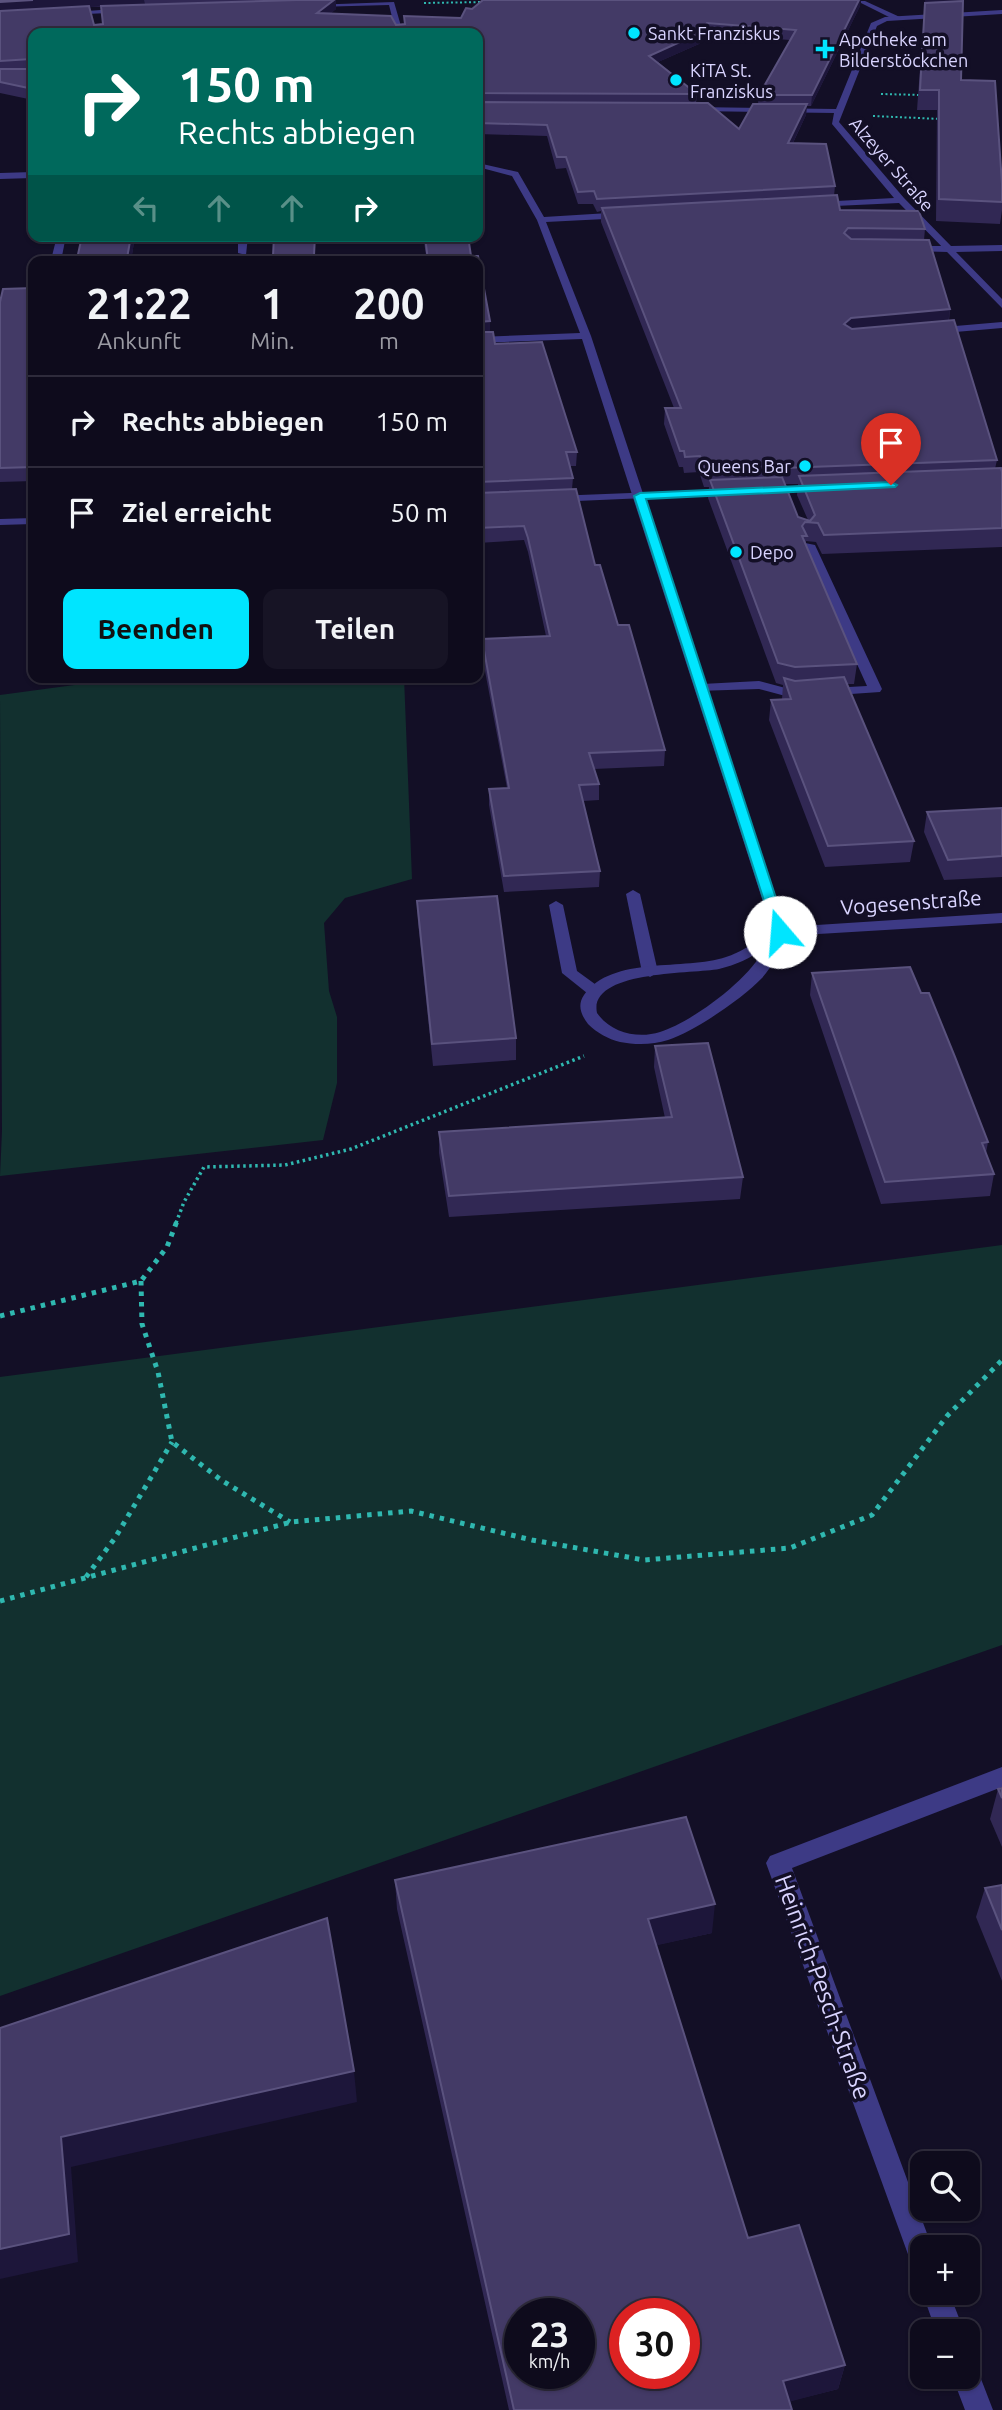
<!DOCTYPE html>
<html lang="de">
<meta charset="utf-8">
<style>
:root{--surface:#0e0b1c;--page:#171425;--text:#f1f3f6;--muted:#9b9ba3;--line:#2e2b3b;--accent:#00e5ff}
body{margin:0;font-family:Ubuntu,sans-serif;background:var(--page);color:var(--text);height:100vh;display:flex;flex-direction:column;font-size:26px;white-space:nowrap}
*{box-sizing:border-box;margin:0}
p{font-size:23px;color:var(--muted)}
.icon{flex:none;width:38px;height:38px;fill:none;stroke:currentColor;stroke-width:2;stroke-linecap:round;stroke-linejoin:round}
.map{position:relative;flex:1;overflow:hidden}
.sheet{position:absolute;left:28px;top:256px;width:455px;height:427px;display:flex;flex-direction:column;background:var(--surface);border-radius:14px;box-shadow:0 2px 5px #0004,0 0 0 2px var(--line)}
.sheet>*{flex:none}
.guide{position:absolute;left:28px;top:28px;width:455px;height:214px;border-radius:14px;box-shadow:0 2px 5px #0004,0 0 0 2px var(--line);background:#00695c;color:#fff;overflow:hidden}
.buttons{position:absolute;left:910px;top:2151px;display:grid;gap:14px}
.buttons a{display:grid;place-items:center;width:70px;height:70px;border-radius:14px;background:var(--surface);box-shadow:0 2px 5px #0004,0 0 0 2px var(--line);font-size:35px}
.speed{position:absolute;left:504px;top:2298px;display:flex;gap:14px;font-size:35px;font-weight:700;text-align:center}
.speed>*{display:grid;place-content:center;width:91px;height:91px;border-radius:50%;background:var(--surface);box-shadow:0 2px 5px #0004,0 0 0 2px var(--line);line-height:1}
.speed small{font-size:18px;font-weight:400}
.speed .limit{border:10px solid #d22;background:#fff;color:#111}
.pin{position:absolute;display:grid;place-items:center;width:60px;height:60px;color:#fff;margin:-72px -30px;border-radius:50% 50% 50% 0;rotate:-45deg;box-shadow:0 0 7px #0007}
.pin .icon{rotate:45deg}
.me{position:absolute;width:77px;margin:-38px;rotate:342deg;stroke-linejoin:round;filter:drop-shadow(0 0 5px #0008)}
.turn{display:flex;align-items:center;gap:24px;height:147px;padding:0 35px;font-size:32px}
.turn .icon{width:91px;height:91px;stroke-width:2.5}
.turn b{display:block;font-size:49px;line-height:60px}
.lanes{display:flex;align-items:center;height:66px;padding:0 35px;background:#0003;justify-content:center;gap:35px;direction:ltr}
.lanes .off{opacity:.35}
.eta{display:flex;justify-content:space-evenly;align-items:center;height:119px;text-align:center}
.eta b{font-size:42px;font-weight:600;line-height:49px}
.button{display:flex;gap:14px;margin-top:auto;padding:14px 35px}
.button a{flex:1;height:80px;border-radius:14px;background:var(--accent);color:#111;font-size:28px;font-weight:600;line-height:80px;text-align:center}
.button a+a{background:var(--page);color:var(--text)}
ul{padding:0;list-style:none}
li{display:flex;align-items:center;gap:21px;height:91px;padding:0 35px;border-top:2px solid var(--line)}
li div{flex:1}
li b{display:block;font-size:26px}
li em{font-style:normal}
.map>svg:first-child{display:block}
</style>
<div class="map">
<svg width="1002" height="2410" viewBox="0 0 1002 2410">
<rect width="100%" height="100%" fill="#130f26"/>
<g fill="#12302f">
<path d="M134 677H404L412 879 345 898 324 923 329 991 337 1017V1083L323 1140 0 1176 2 1131 0 695Z"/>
<path d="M1002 1245V1645L0 1996V1377Z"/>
</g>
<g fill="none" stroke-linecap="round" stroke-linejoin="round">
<g stroke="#2fb8b0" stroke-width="2" stroke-dasharray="2 2.5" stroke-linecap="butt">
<path d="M424 3 485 2"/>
<path d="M881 94 921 95"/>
<path d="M873 116 941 119"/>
</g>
<path stroke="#2fb8b0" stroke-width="3.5" stroke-dasharray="2.5 3.5" stroke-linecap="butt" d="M176 1223 184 1202 204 1167 285 1165 351 1149 584 1056"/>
<g stroke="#2fb8b0" stroke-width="5" stroke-dasharray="4.5 6" stroke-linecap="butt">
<path d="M141 1281 142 1324 158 1372 172 1442 221 1480 290 1522"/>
<path d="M0 1316 141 1281 167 1247 177 1221"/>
<path d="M86 1577 115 1538 172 1442"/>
<path d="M0 1601 291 1522 411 1511 532 1540 644 1560 790 1548 872 1515 947 1416 1002 1360"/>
</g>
<g fill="#3d3a85" fill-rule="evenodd">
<path d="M861 1H865L902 18 895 20 861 3Z"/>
<path d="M907 246H948L953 249 948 252 910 251 905 248Z"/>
<path d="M1002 322V328L932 334 927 331 932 328Z"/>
<path d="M805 543 815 545 882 689 880 692 793 698 759 689 697 691 695 688 702 684 759 681 793 690 867 686 803 545Z"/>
<path d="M633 890 640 894 658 972 650 977 642 972 626 894Z"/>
<path d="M556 901 563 905 577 971 599 987 601 990 599 993H587L562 973 549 905Z"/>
</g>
<g fill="#3d3a85" fill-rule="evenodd">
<path d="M394 2 403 33H396L389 5 315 7 311 5Z"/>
<path d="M126 8 129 12 66 15 62 13Z"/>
<path d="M1002 10V14L887 21 877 26 839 122 904 198 951 246 1002 245V251L956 252 1002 299V308L899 203 814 207 813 205 817 202 894 198 832 124 834 113 694 111 690 109 694 107 836 109 871 23 885 17Z"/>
<path d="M478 163 518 172 544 217 625 212 629 215 625 218 546 222 591 336 786 927 1002 913V923L785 936C779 951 773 966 762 978 742 999 695 1031 668 1040 653 1045 635 1045 620 1042 608 1039 597 1033 588 1024 581 1015 577 1005 584 995 612 955 685 971 726 957 743 952 757 940 772 930L582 339 478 343V337L580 333 537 220 512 176 478 167ZM764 949C750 979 692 1022 660 1032 638 1039 611 1033 597 1013 588 970 693 974 719 969 736 965 750 958 764 949Z"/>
<path d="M33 172V178L0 179V173Z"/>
<path d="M57 236H66L62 256 57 259 52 256Z"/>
<path d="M238 236H248L246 255 238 253Z"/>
<path d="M1002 1767V1787L792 1868 932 2247H922V2270L913 2266 909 2257 766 1863 770 1856Z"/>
<path d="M922 2290V2292H949L964 2331H936L922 2292Z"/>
<path d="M968 2363 976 2366 993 2410H965L952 2376H968Z"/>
</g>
<g fill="#3d3a85" fill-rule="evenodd">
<path d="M820 485 824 486V490L764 493 758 490 764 487Z"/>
<path d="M733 489 739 492 737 494 554 502 548 499 554 496Z"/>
<path d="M33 518V524L0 525V519Z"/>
</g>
</g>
<g fill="#312854" fill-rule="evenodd">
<path d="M0 0H336V9L331 13 396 25 404 24V16L461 18 860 6 811 106H807L806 115 793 143 835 186 834 196 840 210 925 229 924 240 950 309 949 321 997 460 995 469 1002 472V547L822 554 816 542 806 541V545L857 664 854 684H847L914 841 910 862 825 867 769 720 771 700 782 699 783 685 776 683 708 498 709 487H704L699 472 684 473 683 467H679L664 424 665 408H674L601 222V211L597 212 593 204H578L566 168 556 169 547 136 478 134V33H33V100L0 93ZM89 7H101L103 24 94 25ZM707 34 790 40 759 95 758 104 739 129 696 103 697 94 658 62 699 44ZM785 484H798L797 495 808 520 798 517Z"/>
<path d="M925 0H962L961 80 1002 184V210L1000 224 936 221 937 110H917Z"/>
<path d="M135 236 131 261H77V259Z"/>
<path d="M265 236H315V261H273L274 243H265Z"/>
<path d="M423 236H468L471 256H478L490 321V332H493L495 344 542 342 577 452 576 466H570L573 478 572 489H576L595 565H600L618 625H629L665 750 664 766 594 769 599 784V800L583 801 600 871 599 887 504 892 489 805V789L507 788 482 655V639L546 636 528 552 524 540 478 543V261H427Z"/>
<path d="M33 288V481L0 482V302Z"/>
<path d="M1002 808V877L944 880 924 832 927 812Z"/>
<path d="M417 901 516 1038V1060L433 1066 418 922Z"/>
<path d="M812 973 921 993 988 1142 986 1153 994 1174 990 1196 881 1204 810 995Z"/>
<path d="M655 1046 743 1177 740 1199 449 1217 439 1153V1132L665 1118 654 1067Z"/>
<path d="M1002 1788V1847L990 1819 998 1789Z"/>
<path d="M395 1880 712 1933 656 1945 748 2238 845 2365 838 2389 790 2401 792 2410H509L397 1909Z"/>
<path d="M1002 1885V1981L976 1917 985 1888Z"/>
</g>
<g fill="#1d163a">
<path d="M33 0H144L145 4 0 12V2Z"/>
<path d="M334 0H336V9L318 24 317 13Z"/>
<path d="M859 0H861L860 6 811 106 812 95Z"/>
<path d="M925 0H962L960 10 924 12Z"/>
<path d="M707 23V34L699 44 649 66V56Z"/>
<path d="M807 104 806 115 787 155 788 143Z"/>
<path d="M131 236H135L131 261H128Z"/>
<path d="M950 309 948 324 850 332 844 324 851 318Z"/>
<path d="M490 321V334L478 335V322Z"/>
<path d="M715 1904 712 1933 645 1948 648 1919Z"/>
<path d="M354 2071 357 2102 71 2167 78 2262 0 2279V2249L61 2137Z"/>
<path d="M845 2365 838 2389 777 2405 783 2381Z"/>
</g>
<g fill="#433a66" stroke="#5a527e" stroke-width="2" fill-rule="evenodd">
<path d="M0 0H33L0 2Z"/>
<path d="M297 0H334L317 13 391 16 396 25 405 24 404 16 461 18 466 8 472 9 483 0H859L812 95H759L796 30 707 23 700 33 649 56 697 94 478 93V33H33V64L31 59 0 61V11L89 6 94 25 103 24 101 6Z"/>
<path d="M963 1 961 80 995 81 1002 184V202L939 199V90H920L925 3Z"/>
<path d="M33 67V89L0 82V69H32Z"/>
<path d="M478 102 708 103 739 129 753 104H807L788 143 826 144 835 186 597 199 594 191 578 192 566 157H557L547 125 478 123Z"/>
<path d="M837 195 840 210 919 211 925 229 848 228 844 233 851 239 929 240 950 309 851 318 844 324 852 329 954 320 997 460 705 471 700 456 685 457 684 451H680L665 408H681L602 208Z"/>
<path d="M82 236H131L127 258 77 259Z"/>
<path d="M274 236H315L314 255 273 256Z"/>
<path d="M425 236H468L471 256H478L490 321 478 322V261H428Z"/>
<path d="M33 288V467L0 468V302L3 289Z"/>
<path d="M478 332H493L495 344 542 342 577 452H566L573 478 478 482Z"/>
<path d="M1001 468 1002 472V528L824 535 818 523 805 522 802 526 807 536H802L857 664 795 667 778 663 710 480 782 477 798 517 810 521 815 515 799 476Z"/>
<path d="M576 489 595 565H600L618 625H629L665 750 589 753 599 784 579 785 600 871 504 876 489 789 509 788 482 639 550 636 528 538 524 526 478 528V493Z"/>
<path d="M844 677 914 841 828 846 771 700 791 699 784 678 795 681Z"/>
<path d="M1002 808V856L948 860 927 812Z"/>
<path d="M497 896 516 1038 432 1044 417 901Z"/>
<path d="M910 967 921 993H929L955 1057 988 1142 982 1143 994 1174 885 1182 812 973Z"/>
<path d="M708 1043 743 1177 449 1196 439 1132 672 1117 655 1046Z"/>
<path d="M1002 1788V1798L998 1789Z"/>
<path d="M686 1817 715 1904 648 1919 748 2238 799 2225 845 2365 783 2381 792 2410H514L395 1880ZM520 2314H579V2373H520ZM625 2314H684V2373H625Z"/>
<path d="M1002 1885V1930L985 1888Z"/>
<path d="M327 1918 354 2071 61 2137 69 2234 0 2249V2028Z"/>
</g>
<path fill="#00e5ff" stroke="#0095a6" stroke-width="2" d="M891 482 897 485 895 487 646 499 787 932 780 936 775 935 634 496 640 493Z"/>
<g fill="#00e5ff" stroke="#130f26" stroke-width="2.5">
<circle cx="634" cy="33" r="7"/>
<path d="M821.5 38.5h7v7h7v7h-7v7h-7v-7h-7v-7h7z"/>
<circle cx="676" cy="80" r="7"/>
<circle cx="805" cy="466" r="7"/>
<circle cx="736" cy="552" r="7"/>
</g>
<g text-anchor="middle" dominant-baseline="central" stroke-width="7" stroke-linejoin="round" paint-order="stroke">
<g font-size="18" fill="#d9d4ff" stroke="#130f26" text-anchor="start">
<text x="648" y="33">Sankt Franziskus</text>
<text x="839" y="39">Apotheke am<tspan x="839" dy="21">Bilderstöckchen</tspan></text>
<text x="690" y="70">KiTA St.<tspan x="690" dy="21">Franziskus</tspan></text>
<text x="791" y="466" text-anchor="end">Queens Bar</text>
<text x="750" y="552">Depo</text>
</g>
<g font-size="18" fill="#d9d4ff" stroke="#130f26">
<text transform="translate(892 164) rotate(49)">Alzeyer Straße</text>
</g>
<g font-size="21" fill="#d9d4ff" stroke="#130f26">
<text transform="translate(911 902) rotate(-4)">Vogesenstraße</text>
</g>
<g font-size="24" fill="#d9d4ff" stroke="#130f26">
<text transform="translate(823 1987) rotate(70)">Heinrich-Pesch-Straße</text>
</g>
</g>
</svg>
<div class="buttons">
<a><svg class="icon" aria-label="search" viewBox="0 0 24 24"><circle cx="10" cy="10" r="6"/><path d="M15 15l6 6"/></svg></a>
<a>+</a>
<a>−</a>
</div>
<div class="speed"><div>23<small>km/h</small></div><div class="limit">30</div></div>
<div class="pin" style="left:891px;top:485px;background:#d93025"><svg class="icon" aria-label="arrive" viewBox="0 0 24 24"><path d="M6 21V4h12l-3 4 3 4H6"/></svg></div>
<svg class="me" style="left:780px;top:932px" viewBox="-20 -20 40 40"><circle r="19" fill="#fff"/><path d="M0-13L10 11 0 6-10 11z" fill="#00e5ff"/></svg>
<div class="guide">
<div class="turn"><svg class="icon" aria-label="right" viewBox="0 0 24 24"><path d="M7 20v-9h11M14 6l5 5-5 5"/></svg><div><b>150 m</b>Rechts abbiegen</div></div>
<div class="lanes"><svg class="icon off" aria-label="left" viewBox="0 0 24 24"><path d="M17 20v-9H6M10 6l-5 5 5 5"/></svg><svg class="icon off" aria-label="ahead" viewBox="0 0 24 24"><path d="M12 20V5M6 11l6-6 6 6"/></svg><svg class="icon off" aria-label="ahead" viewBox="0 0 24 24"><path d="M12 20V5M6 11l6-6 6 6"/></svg><svg class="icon" aria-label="right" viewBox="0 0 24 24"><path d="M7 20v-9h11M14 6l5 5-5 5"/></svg></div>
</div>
<section class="sheet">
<div class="eta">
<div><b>21:22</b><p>Ankunft</p></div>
<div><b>1</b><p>Min.</p></div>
<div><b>200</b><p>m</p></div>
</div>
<ul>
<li><svg class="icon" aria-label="right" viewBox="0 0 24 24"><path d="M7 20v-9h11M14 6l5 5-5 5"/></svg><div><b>Rechts abbiegen</b></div><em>150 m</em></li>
<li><svg class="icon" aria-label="arrive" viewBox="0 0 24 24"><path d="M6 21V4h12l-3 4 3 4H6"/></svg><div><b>Ziel erreicht</b></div><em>50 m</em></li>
</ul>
<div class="button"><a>Beenden</a><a>Teilen</a></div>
</section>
</div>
